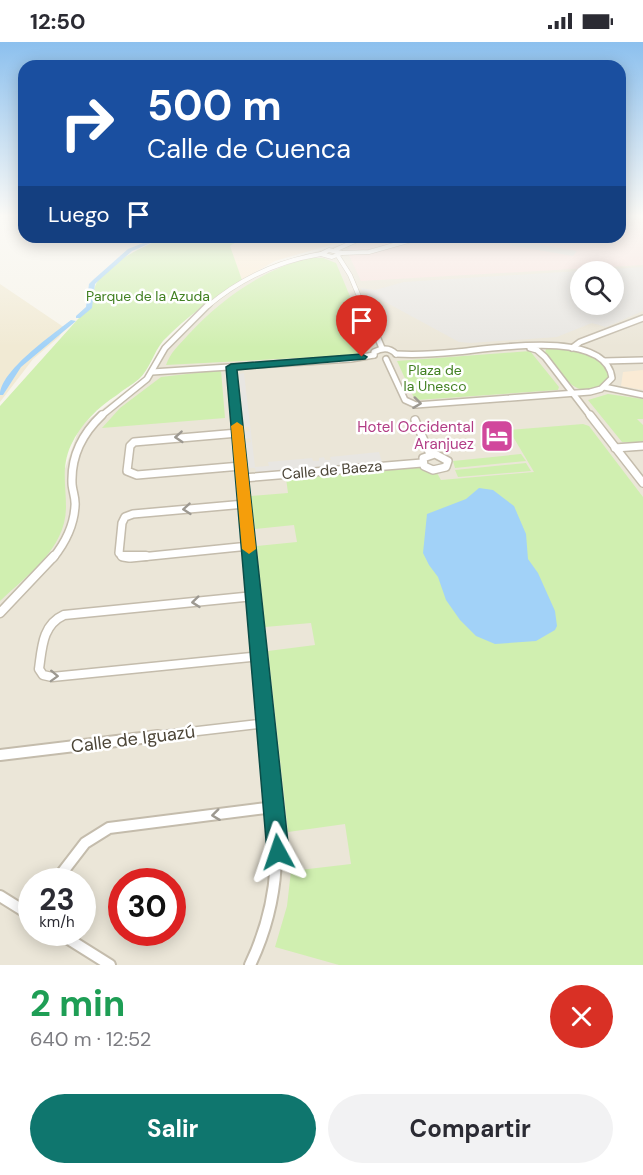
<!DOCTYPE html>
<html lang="es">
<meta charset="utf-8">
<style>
:root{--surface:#fff;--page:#f2f2f3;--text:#2b2b33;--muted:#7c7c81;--accent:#0f766e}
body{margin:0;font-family:"DM Sans",sans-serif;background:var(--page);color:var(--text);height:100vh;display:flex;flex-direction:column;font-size:22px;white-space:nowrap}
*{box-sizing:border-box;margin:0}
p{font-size:20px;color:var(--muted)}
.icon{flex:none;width:33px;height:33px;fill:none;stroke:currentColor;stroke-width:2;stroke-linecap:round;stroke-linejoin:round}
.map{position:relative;height:923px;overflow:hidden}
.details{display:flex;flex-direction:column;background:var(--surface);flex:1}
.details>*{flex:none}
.hud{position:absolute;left:18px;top:18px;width:608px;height:183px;border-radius:18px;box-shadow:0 3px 15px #0003;background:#1a4fa0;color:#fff;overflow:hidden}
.controls{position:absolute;left:570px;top:219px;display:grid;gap:12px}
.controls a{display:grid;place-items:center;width:54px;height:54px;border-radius:50%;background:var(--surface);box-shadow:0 3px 15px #0003;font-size:30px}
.speed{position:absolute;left:18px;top:826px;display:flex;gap:12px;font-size:30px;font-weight:700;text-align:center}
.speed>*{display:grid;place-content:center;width:78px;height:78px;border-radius:50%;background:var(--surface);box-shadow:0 3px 15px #0003;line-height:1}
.speed small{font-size:15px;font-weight:400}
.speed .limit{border:9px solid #d22;background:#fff;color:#111}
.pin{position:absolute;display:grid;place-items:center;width:51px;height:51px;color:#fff;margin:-62px -26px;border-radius:50% 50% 50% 0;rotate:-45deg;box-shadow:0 0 6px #0007}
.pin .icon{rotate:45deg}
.me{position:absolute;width:66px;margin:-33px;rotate:355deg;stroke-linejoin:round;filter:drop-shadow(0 0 4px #0008)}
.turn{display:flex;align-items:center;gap:21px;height:126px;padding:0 30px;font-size:27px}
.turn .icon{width:78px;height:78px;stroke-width:2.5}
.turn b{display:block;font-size:42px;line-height:51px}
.then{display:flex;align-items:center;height:57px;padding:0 30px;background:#0003;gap:12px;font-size:22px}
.round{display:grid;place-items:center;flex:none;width:63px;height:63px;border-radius:32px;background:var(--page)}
.headline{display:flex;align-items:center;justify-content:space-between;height:102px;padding:0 30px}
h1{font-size:36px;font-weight:700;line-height:45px;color:#1e9e55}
.button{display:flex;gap:12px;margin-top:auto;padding:12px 30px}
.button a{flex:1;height:69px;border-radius:36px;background:var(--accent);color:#fff;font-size:24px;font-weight:700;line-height:69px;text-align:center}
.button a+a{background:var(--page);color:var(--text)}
.status{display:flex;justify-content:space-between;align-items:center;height:42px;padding:0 30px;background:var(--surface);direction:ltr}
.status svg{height:16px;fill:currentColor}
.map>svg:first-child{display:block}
</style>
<div class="status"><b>12:50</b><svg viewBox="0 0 49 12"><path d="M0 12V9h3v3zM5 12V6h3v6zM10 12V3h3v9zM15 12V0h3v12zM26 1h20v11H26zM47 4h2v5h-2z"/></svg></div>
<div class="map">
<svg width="643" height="923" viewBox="0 0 643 923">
<rect width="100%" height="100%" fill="#f7f4eb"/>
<path fill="#ebe6d8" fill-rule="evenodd" d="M620 175H643V923H0V549L52 464 80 384 148 332 163 305 205 259 242 238 279 220 368 195H620ZM580 230H614V262H580ZM32 840H82V891H32ZM122 840H172V891H122Z"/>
<g fill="#faebd5">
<path d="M238 195H354L355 196 275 219 242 238 229 204 240 197Z"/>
<path d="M643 328V348L621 344 623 330Z"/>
</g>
<path fill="#f1ead4" d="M0 242 65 286 59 295 33 317 0 360Z"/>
<path fill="#f8e2de" d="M620 175H643V223L361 239 347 209 351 204 374 195H620Z"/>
<g fill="#d0efb0">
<path d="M165 195 241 197 230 204 242 238C213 256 187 274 163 299 153 311 150 327 139 337 132 343 124 347 117 353 98 365 81 382 71 403 61 425 66 442 66 465 66 507 27 533 0 559V364L78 277C99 260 88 262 96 242 104 222 147 203 165 195Z"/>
<path d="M308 216H323L336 221 370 302 368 307 355 313 166 323C170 311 179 303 188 293 220 258 262 228 308 216Z"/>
<path d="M549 306C573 308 597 309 609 332L608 338C578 365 562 332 545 311L546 307Z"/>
<path d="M530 309 559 345 558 348 417 358 414 356 397 319Z"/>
<path d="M221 328 225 376 102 386 120 366 161 335Z"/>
<path d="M608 352 643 357V377H637L643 383V401L622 400 588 358Z"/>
<path d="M583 382 589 384 643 455V923H339L275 905 287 864 291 829 351 822 345 782 288 790 268 609 315 603 311 581 265 585 257 504 297 500 294 483 255 487 251 454 288 451 286 436 416 425 437 431 441 438 534 430 509 388Z"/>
<path d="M521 412 526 419 455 426 453 419Z"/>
<path d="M526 421 531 429 458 435 455 428Z"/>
</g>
<g fill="#e8e6e2" fill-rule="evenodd">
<path d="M513 198 577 209 573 214 509 203Z"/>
<path d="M643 225V269L606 285 592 281 557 295 470 301 459 300 378 256H366L368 250 362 249 361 246 375 248 404 240ZM580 230H614V262H580Z"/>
<path d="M244 331 255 425 269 424 268 420 312 416 313 419H319V416L324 415 325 418H331L330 415 379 410 382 420 256 431 255 426H249L246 401 251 400 250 396 246 397 245 390 250 389 249 385H244L239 332Z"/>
</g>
<path fill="#a2d2f8" d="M479 446 493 448 514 464 526 492 528 517 538 531 555 569 557 584 555 588 536 599 495 602 476 594 460 578 446 558 438 535 429 523 423 511 427 472 466 457Z"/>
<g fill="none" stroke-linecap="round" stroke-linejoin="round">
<g fill="#a2d2f8" fill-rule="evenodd">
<path d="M158 195H165L132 209 97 240 95 242 92 266 80 276H76V274L86 265 89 242 93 238 128 207Z"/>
<path d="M71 278 76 279 21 325 3 353H0C0 329 52 293 71 278Z"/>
</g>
<defs>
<g id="minor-far4">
<path d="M412 196 429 195"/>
<path d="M329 208 342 211 332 215 321 212Z"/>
<path d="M335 208 364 195"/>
<path d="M342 211 369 210 415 197"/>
<path d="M338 214 350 233 363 264"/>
<path d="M208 264C241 236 278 219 321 212"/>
</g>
<g id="minor-far3">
<path d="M363 262 382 306"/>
<path d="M530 306 537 308 545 315 591 375"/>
<path d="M572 306 580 300 643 276"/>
<path d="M374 313V310C382 306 389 305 396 312"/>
<path d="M386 317 405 358 416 363 590 350 601 347 612 336C606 286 490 307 456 310 436 312 416 313 396 312"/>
<path d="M604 319 643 318"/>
<path d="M231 325 236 375"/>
<path d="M152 330 351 317 374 313"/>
<path d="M604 345 643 353"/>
<path d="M100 375 147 337 165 306 209 262"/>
</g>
<g id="minor-far2">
<path d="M236 373 249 516"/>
<path d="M590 373 643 441"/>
<path d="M415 378 430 412"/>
<path d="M238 391 134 400 130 404 127 429 137 433 241 424"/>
<path d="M615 406 643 404"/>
<path d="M435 412 448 419 446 425 433 428 424 424 423 416Z"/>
<path d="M243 436 422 421"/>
<path d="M53 516C65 501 74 483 75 464 76 456 72 448 72 441 71 414 83 391 102 373"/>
<path d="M129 516 123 515 119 511 122 481 125 475 133 472 245 462"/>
<path d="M131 516 249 504"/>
</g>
<g id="minor-far1">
<path d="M122 514H146"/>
<path d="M249 514 267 695"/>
<path d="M254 554 64 573C42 583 42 606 39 627L43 633 52 635 260 614"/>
<path d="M0 571 54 514"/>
<path d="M146 695 266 681"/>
</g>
<g id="minor">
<path d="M0 713 158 694"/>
<path d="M55 840 85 801 109 786 274 765"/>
<path d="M0 854 32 874"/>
<path d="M59 891 110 923"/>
<path d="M250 923C289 841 275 780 267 694"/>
</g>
</defs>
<use href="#minor-far4" stroke="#c4bcac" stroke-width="5"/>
<use href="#minor-far3" stroke="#c4bcac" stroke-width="8"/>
<use href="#minor-far2" stroke="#c4bcac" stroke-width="10"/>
<use href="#minor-far1" stroke="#c4bcac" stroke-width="11"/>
<use href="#minor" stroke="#c4bcac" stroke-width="14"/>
<use href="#minor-far4" stroke="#fff" stroke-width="4"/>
<use href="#minor-far3" stroke="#fff" stroke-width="5"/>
<use href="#minor-far2" stroke="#fff" stroke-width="7"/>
<use href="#minor-far1" stroke="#fff" stroke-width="8"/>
<use href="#minor" stroke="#fff" stroke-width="10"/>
</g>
<defs><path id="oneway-chevron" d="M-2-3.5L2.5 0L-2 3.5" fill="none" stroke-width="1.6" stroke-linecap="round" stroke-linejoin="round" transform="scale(1.5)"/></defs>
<g stroke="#9d9991">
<use href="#oneway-chevron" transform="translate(417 361) rotate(7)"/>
<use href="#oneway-chevron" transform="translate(179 395) rotate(176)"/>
<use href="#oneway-chevron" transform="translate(187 467) rotate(175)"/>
<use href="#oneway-chevron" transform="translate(196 560) rotate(174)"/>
<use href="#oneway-chevron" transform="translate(54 634) rotate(2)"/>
<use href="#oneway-chevron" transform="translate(216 773) rotate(173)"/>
</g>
<linearGradient id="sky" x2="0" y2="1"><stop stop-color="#8cc0ee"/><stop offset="0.57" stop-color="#fbfaf6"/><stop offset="1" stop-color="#fbfaf6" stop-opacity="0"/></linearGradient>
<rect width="643" height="305" fill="url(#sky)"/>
<path fill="#0f766e" stroke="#0a4d48" stroke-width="1.5" d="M362 312 367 315 365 317 237 328 289 810 285 817 278 820 270 817 267 810 226 325 231 322Z"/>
<path fill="#f59e0b" d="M237 380 243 384 256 507 249 512 242 507 231 384Z"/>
<defs>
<symbol id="hotel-square" viewBox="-11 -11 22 22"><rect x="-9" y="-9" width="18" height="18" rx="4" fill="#d1479c" stroke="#fff"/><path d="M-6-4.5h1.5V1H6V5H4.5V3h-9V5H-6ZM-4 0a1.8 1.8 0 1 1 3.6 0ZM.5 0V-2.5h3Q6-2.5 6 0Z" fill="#fff"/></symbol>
</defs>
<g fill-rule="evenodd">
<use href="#hotel-square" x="478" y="375" width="38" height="38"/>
</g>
<g text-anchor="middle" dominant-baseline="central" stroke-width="5" stroke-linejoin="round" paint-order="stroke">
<g font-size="14" fill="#428022" stroke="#fff">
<text x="148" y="254">Parque de la Azuda</text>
<text x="435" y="328">Plaza de<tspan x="435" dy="16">la Unesco</tspan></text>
</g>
<g font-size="15" fill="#b23c85" stroke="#fff" text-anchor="end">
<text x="474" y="385">Hotel Occidental<tspan x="474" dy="17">Aranjuez</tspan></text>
</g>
<g font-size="15" fill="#4c4537" stroke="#fff">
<text transform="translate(332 428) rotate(-5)">Calle de Baeza</text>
</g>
<g font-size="18" fill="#4c4537" stroke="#fff">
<text transform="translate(133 697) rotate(-7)">Calle de Iguazú</text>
</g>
</g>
</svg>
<div class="controls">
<a><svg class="icon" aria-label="search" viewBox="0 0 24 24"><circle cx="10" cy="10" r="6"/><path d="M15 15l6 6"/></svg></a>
</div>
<div class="speed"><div>23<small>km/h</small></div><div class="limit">30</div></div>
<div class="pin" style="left:362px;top:315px;background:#d93025"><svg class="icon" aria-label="arrive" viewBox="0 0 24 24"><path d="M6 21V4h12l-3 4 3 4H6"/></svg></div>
<svg class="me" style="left:278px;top:810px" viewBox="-20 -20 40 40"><path d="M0-17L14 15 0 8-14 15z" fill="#0f766e" stroke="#fff" stroke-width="4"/></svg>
<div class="hud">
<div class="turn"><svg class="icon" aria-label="right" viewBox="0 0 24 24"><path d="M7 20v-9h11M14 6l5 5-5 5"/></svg><div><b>500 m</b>Calle de Cuenca</div></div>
<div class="then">Luego<svg class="icon" aria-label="arrive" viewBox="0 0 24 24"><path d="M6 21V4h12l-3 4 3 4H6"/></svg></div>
</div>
</div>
<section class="details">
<div class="headline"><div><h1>2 min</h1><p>640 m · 12:52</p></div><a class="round" style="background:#d93025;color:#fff"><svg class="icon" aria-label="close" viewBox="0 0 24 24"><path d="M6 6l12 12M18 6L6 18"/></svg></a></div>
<div class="button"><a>Salir</a><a>Compartir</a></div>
</section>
